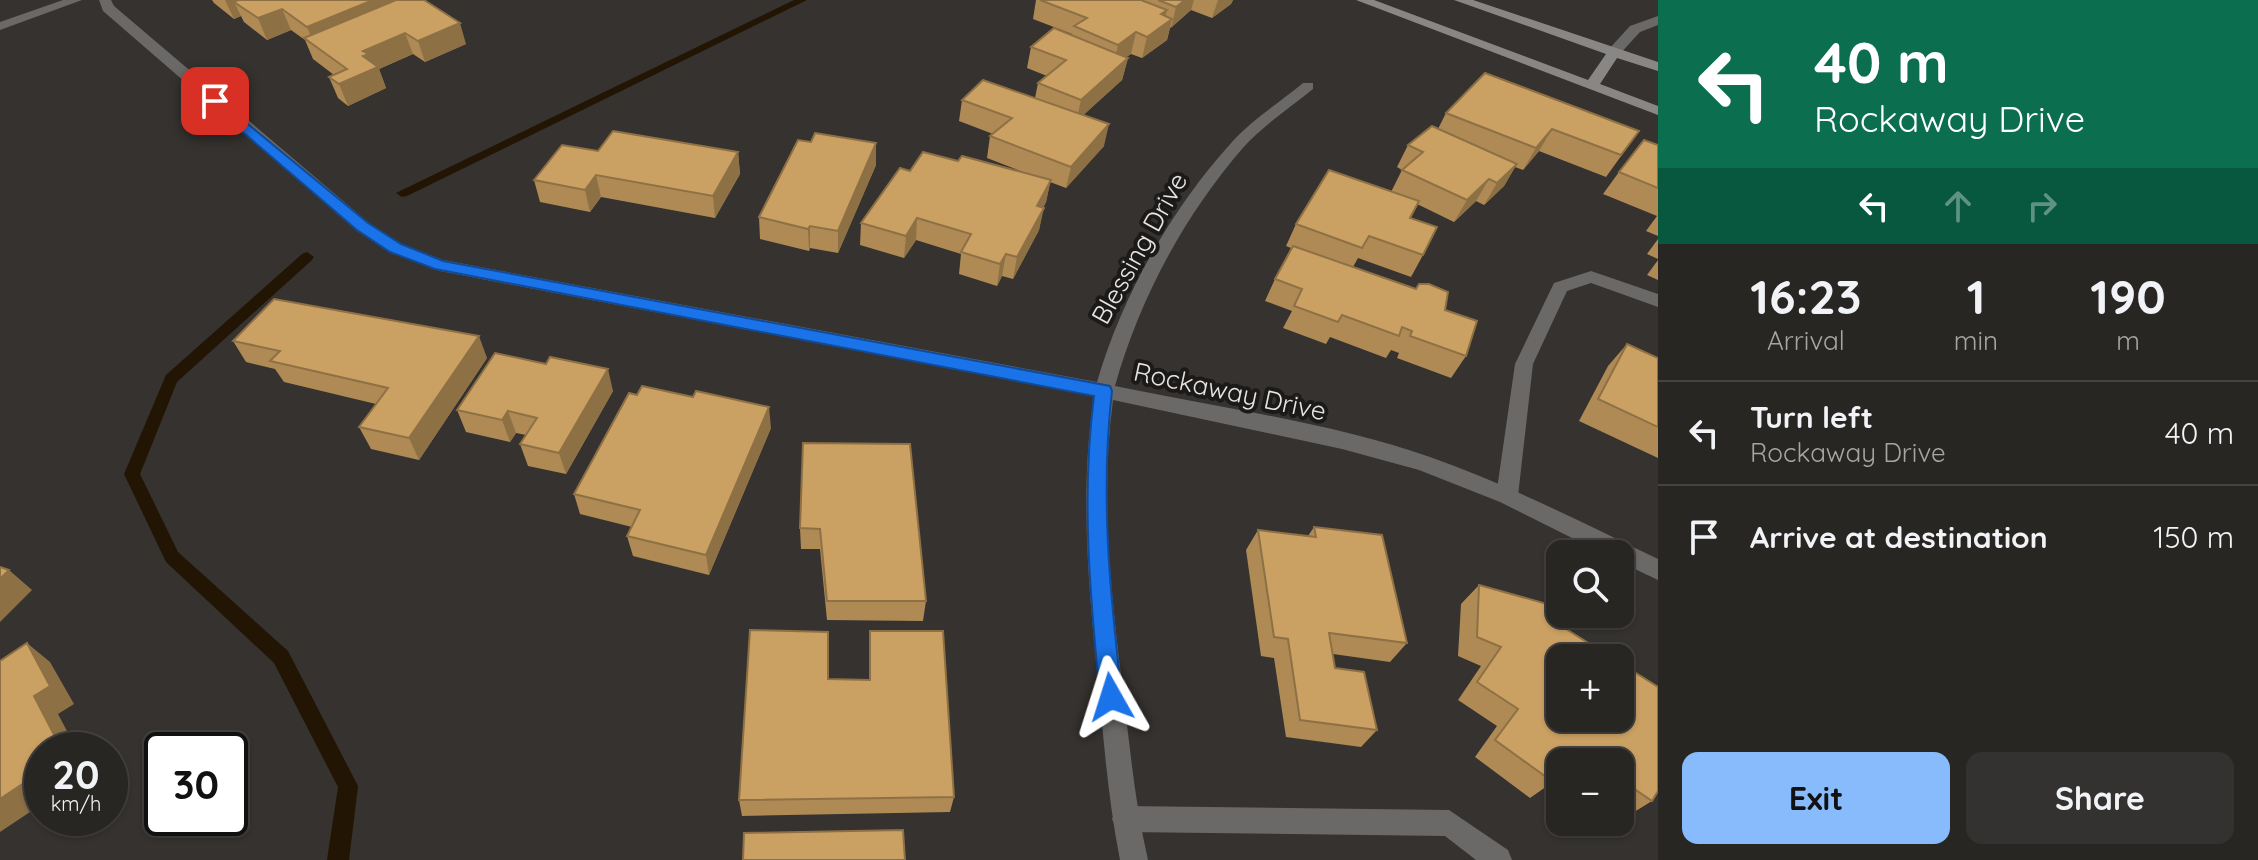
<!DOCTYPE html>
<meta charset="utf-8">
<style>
:root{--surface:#282623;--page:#343230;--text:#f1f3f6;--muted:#a5a5a6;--line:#444341;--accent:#87bbfc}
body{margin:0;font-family:Quicksand,sans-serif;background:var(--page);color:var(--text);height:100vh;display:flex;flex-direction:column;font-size:30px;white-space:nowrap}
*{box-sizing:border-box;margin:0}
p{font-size:26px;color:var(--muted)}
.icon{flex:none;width:44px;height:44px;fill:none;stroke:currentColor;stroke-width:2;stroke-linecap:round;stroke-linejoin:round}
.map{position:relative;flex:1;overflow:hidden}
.drawer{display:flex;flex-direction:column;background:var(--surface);width:600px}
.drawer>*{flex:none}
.hud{background:#0b6e4f;color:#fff;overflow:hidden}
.buttons{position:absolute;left:1546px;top:540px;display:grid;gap:16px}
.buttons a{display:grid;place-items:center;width:88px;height:88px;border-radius:16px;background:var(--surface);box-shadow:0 2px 6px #0004,0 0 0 2px var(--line);font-size:40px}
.speed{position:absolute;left:24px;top:732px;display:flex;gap:16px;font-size:40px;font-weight:700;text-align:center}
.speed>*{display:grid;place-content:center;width:104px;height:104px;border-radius:50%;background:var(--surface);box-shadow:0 2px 6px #0004,0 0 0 2px var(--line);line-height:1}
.speed small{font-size:20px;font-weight:400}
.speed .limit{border:4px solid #111;border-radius:12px;background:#fff;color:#111}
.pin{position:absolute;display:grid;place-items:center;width:68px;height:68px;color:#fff;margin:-34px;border-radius:16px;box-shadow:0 4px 12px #0006}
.me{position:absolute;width:88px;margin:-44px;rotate:354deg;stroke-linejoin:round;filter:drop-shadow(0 0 6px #0008)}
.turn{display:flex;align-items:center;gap:28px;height:168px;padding:0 24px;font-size:36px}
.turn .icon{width:104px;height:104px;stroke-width:2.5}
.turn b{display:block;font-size:56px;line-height:68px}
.lanes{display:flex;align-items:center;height:76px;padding:0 24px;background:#0003;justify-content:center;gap:40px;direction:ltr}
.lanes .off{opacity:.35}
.eta{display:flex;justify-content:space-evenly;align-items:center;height:136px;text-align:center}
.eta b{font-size:48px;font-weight:800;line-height:56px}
.action{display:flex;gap:16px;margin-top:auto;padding:16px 24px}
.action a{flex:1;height:92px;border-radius:16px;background:var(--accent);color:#111;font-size:32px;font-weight:800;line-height:92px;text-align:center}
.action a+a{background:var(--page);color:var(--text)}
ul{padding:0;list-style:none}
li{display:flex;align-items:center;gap:24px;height:104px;padding:0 24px;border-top:2px solid var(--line)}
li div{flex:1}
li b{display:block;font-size:30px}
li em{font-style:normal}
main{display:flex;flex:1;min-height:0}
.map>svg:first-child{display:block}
</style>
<main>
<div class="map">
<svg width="1658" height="860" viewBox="0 0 1658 860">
<rect width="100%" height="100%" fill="#35322f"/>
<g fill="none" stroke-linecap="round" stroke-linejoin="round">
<g fill="#221503" fill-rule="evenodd">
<path d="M794 0H807L407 196 402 197 396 193Z"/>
<path d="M307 252 314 257 312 260 177 382 140 474 178 552 288 651 358 786 349 860H327L338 787 274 663 166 562 124 474 166 375 302 254Z"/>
</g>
<g fill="#6a6968" fill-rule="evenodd">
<path d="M1658 16V25L1640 32 1619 55H1609V49L1630 26Z"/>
<path d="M1591 271 1658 294V307L1591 283 1567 291 1533 364 1518 496 1514 502H1500L1496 496 1515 364 1554 283Z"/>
<path d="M1125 806 1449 810 1508 850 1512 860H1476L1445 836 1125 832 1116 828 1112 819 1116 810Z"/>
</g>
<g fill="#6a6968" fill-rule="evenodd">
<path d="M63 0H82L0 30V22Z"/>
<path d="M99 0H111L114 6 369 223 401 244 443 260 1097 382C1122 296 1171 209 1232 142 1252 120 1280 102 1303 83H1313V89C1290 108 1262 126 1242 149 1184 216 1139 300 1115 386 1216 407 1334 423 1430 457 1509 485 1583 523 1658 559V580L1620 562V554H1604L1500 502 1419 470 1342 449 1113 400C1100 497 1111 594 1123 691 1130 748 1135 804 1148 860H1120C1109 804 1104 747 1099 690 1089 592 1079 494 1094 396L440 271 389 252 357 231 103 11Z"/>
</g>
<path fill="#898785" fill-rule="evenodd" d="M1356 0H1374L1588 80 1606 54 1454 0H1473L1658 62V71L1617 58 1600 84 1658 106V115Z"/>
</g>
<g fill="#af8a55">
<path d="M212 0H394L466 44 425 62 413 54 379 69 386 88 348 106 338 98 329 77 334 75 313 59 305 40 291 30 267 40 244 22 241 16 234 19 214 3Z"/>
<path d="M1036 0H1233L1231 4 1212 18 1191 10 1170 28 1167 40 1142 58 1131 54 1126 57 1128 58 1122 80 1083 115 1104 146 1066 188 1050 182 1046 202 1043 208 1039 230 1013 279 1002 276 997 286 959 274 961 254 916 240 904 258 860 245 861 223 910 171 958 161 1026 173 987 158 990 136 993 134 959 121 962 100 1035 98 1038 83 1047 76 1027 68 1031 47 1072 34 1033 19Z"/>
<path d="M1446 113 1639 131 1606 177 1539 151 1523 170 1515 167 1504 186 1484 205 1476 201 1454 222 1417 204 1410 218 1423 255 1411 277 1358 258 1353 267 1445 310 1466 356 1451 378 1397 358 1399 353 1391 350 1386 358 1330 337 1326 344 1283 328 1292 311 1265 301 1275 279 1291 248 1286 246 1296 224 1391 192 1402 170 1397 167 1408 145 1438 129Z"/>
<path d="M1658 145V236L1646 231 1657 216 1603 194 1619 172Z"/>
<path d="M598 151 738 152 740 174 715 218 601 197 590 212 540 202 534 180Z"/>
<path d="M876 165 838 253 810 248 809 251 760 239 759 217Z"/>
<path d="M1658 239V259L1647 254Z"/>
<path d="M1658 260V280L1647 275Z"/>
<path d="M233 341 487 358 419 460 371 449 359 427 376 404 284 382 275 369 246 362Z"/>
<path d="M1627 344 1658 358V458L1579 421 1608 366Z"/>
<path d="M546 364 613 391 566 474 528 466 520 444 526 435 516 433 510 442 466 432 457 410Z"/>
<path d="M637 395 771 428 709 575 633 556 627 536 632 527 580 514 574 494Z"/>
<path d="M803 443 926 601 923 621 827 620 820 549H801L800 528Z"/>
<path d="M1314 527 1407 643 1390 662 1333 654 1335 668 1377 730 1361 747 1286 737 1274 658 1261 656 1246 550 1258 530 1308 536Z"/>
<path d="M1479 585 1552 620 1652 801 1626 817 1620 813V762H1560L1553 782 1530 798 1475 757 1497 726 1458 700 1481 666 1458 656 1461 604Z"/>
<path d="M870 631 954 797 950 812 742 816 739 800 828 679 869 680Z"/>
</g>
<g fill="#8e7045">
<path d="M225 0H283L234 2 241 16 234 19Z"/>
<path d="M373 0H394L398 14 315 46 307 27Z"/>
<path d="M1185 0H1194L1191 10 1171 28 1176 7Z"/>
<path d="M1218 0H1233L1231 4 1212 18Z"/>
<path d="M282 9 291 30 267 40 258 18Z"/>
<path d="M1167 10 1163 25 1172 19 1167 40 1142 58 1147 37 1161 14Z"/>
<path d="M460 23 466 44 425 62 418 41Z"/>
<path d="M1136 32 1131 54 1113 66 1118 45Z"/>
<path d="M405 33 413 54 379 69 386 88 348 106 339 84 363 56V51Z"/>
<path d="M1128 58 1122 80 1076 122 1081 100Z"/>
<path d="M1109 124 1104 146 1066 188 1071 167Z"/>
<path d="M1552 129 1539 151 1523 170 1536 148Z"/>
<path d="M876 143V165L838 253V231Z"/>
<path d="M738 152 740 174 715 218 713 196Z"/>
<path d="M1517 164 1504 186 1484 205 1497 183Z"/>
<path d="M596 175 601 197 590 212 585 190Z"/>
<path d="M1489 179 1476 201 1454 222 1467 200Z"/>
<path d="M1051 180 1046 202 1033 228 1037 206Z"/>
<path d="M1044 208 1039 230 1013 279 1017 257Z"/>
<path d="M917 218 916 240 904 258 906 236Z"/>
<path d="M810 226V248L809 251 808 229Z"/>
<path d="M1006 254 1002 276 997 286 1000 264Z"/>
<path d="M479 336 487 358 419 460 409 438Z"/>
<path d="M608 369 613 391 566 474 559 453Z"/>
<path d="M769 407 771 428 709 575 706 555Z"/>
<path d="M508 411 516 433 510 442 502 420Z"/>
<path d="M9 570 32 590 0 622V579Z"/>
<path d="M27 643 50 662 74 704 58 714 77 750H62L34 696Z"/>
<path d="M42 771V804L0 832V799Z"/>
</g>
<g fill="#cba063" stroke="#8e7045" stroke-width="2">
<path d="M238 0H373L307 27 282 9 258 18 234 2Z"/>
<path d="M396 0H424L460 23 418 41 405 33 363 51 369 54 363 56 378 67 339 84 329 77 347 69 304 38Z"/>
<path d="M1040 0H1141L1167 10 1161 14 1172 19 1147 37 1136 32 1118 45 1074 26 1087 18Z"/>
<path d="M1158 0H1185L1176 7Z"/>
<path d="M1054 28 1128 58 1081 100 1038 83 1066 60 1031 47Z"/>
<path d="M1485 73 1639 131 1621 155 1552 129 1536 148 1446 113Z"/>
<path d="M983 80 1109 124 1071 167 990 136 1012 118 962 100Z"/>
<path d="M1432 126 1517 164 1497 183 1489 179 1467 200 1402 170 1423 152 1408 145Z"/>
<path d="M613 131 738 152 713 196 596 175 585 190 534 180 562 145 598 151Z"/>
<path d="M815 133 876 143 838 231 810 226 808 229 759 217 798 140 811 142Z"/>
<path d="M1644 140 1658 145V188L1619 172Z"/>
<path d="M923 152 958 161 962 156 1051 180 1037 206 1044 208 1017 257 1006 254 1000 264 961 252 971 234 917 218 906 236 861 223 900 168 910 171Z"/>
<path d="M1329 170 1419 201 1410 218 1437 227 1423 255 1369 236 1362 248 1296 224Z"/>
<path d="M1293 246 1416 289 1419 284H1429L1448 292 1445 310 1477 321 1466 356 1410 336 1412 331 1402 327 1399 336 1342 315 1338 322 1294 306 1302 289 1275 279Z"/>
<path d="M274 299 479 336 409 438 359 427 388 388 270 361 280 351 233 341Z"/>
<path d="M1627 344 1658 358V427L1598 399Z"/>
<path d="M495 353 546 364 550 357 608 369 559 453 520 444 537 418 508 411 502 420 457 410Z"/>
<path d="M642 386 693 397 696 391 769 407 706 555 627 536 640 510 574 494 629 393 637 395Z"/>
<path d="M803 443 910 444 926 601H827L820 529 800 528Z"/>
<path d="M1314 527 1382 535 1407 643 1329 633 1335 668 1364 672 1377 730 1300 720 1288 639 1274 637 1258 530 1316 537Z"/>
<path d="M0 567 9 570 0 579Z"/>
<path d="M1479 585 1547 604 1552 620 1612 658H1560V718H1620V663L1658 687V791L1652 801 1620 779V762H1595L1574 747 1565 762H1560V770L1553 782 1495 740 1518 709 1477 682 1501 647 1477 637Z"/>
<path d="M750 630 828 632V679L870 680V631H943L954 797 739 800Z"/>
<path d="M27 643 50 686 34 696 62 750H42V771L0 799V661Z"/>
<path d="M903 830 905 860H743L744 833Z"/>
</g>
<path fill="#1a73e8" stroke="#114b97" stroke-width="2" d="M215 97 368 223 401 244 443 261 1110 386 1112 391C1100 494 1110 594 1122 697L1119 704 1111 707 1104 704 1100 697C1090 596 1081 497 1094 396L435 269 390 252 357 230 210 104 208 101Z"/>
<g text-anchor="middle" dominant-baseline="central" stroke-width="8" stroke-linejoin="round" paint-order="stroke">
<g font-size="26" fill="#e7e5e3" stroke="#1b1a19">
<text transform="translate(1139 248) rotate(-61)">Blessing Drive</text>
<text transform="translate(1230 391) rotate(12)">Rockaway Drive</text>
</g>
</g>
</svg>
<div class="buttons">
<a><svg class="icon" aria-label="search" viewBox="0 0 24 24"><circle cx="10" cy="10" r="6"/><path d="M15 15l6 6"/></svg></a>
<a>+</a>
<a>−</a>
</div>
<div class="speed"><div>20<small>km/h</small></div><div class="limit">30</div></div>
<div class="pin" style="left:215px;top:101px;background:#d93025"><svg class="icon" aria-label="arrive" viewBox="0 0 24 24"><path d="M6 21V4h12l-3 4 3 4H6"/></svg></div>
<svg class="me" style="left:1111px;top:697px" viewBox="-20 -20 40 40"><path d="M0-17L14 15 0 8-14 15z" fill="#1a73e8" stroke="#fff" stroke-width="4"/></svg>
</div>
<section class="drawer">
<div class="hud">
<div class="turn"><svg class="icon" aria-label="left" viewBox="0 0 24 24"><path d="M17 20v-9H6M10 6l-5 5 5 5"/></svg><div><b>40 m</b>Rockaway Drive</div></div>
<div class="lanes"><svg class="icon" aria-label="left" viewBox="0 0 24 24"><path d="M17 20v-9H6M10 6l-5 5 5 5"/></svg><svg class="icon off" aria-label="ahead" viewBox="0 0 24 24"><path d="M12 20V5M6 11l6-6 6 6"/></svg><svg class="icon off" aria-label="right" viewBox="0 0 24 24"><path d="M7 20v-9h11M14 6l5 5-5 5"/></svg></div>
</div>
<div class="eta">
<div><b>16:23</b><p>Arrival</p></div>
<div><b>1</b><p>min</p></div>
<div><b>190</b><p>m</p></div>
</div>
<ul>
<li><svg class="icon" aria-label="left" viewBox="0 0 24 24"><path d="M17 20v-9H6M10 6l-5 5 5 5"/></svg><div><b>Turn left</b><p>Rockaway Drive</p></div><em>40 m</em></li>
<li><svg class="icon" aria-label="arrive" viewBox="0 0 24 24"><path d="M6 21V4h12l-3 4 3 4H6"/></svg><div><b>Arrive at destination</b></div><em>150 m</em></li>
</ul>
<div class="action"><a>Exit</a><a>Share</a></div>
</section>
</main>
